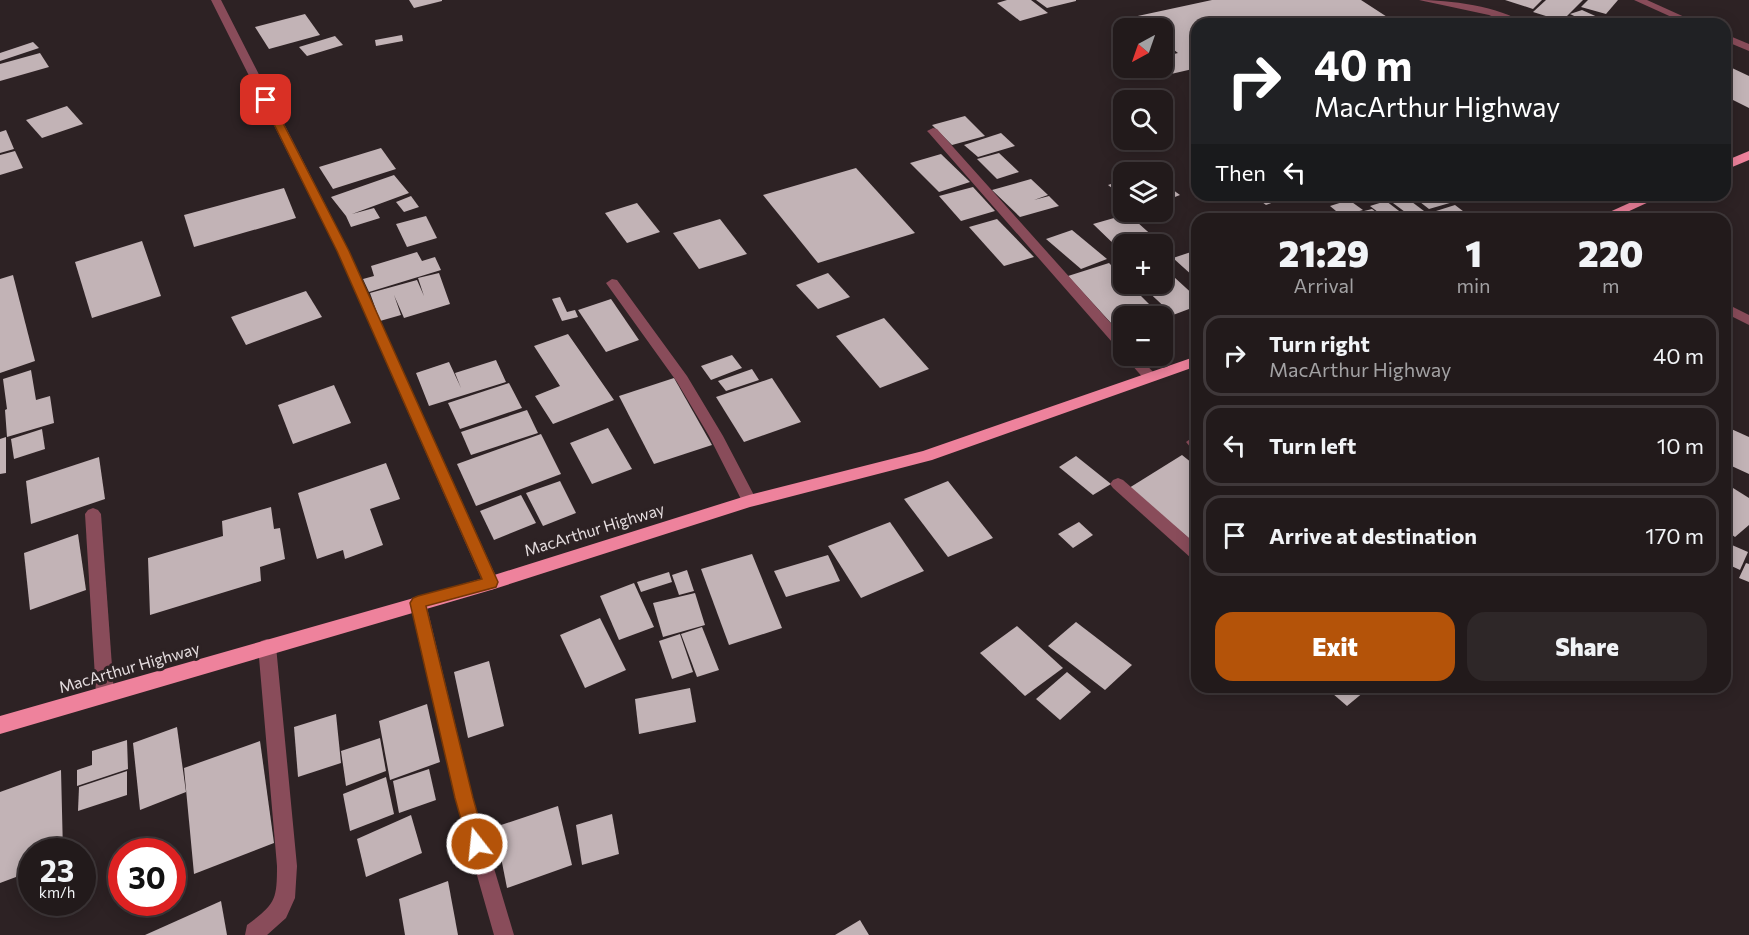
<!DOCTYPE html>
<meta charset="utf-8">
<style>
:root{--surface:#221a1b;--page:#2e2728;--text:#f1f3f6;--muted:#a2a1a3;--line:#3f383a;--accent:#b45309}
body{margin:0;font-family:Commissioner,sans-serif;background:var(--page);color:var(--text);height:100vh;display:flex;flex-direction:column;font-size:22px;white-space:nowrap}
*{box-sizing:border-box;margin:0}
p{font-size:20px;color:var(--muted)}
.icon{flex:none;width:33px;height:33px;fill:none;stroke:currentColor;stroke-width:2;stroke-linecap:round;stroke-linejoin:round}
.map{position:relative;flex:1;overflow:hidden}
.drawer{position:absolute;left:1191px;top:213px;width:540px;height:480px;display:flex;flex-direction:column;background:var(--surface);border-radius:18px;box-shadow:0 3px 15px #0003,0 0 0 2px var(--line)}
.drawer>*{flex:none}
.banner{position:absolute;left:1191px;top:18px;width:540px;height:183px;border-radius:18px;box-shadow:0 3px 15px #0003,0 0 0 2px var(--line);background:#202124;color:#fff;overflow:hidden}
.needle{width:39px;rotate:220deg}
.controls{position:absolute;left:1113px;top:18px;display:grid;gap:12px}
.controls a{display:grid;place-items:center;width:60px;height:60px;border-radius:12px;background:var(--surface);box-shadow:0 3px 15px #0003,0 0 0 2px var(--line);font-size:30px}
.speed{position:absolute;left:18px;top:838px;display:flex;gap:12px;font-size:30px;font-weight:700;text-align:center}
.speed>*{display:grid;place-content:center;width:78px;height:78px;border-radius:50%;background:var(--surface);box-shadow:0 3px 15px #0003,0 0 0 2px var(--line);line-height:1}
.speed small{font-size:15px;font-weight:400}
.speed .limit{border:9px solid #d22;background:#fff;color:#111}
.pin{position:absolute;display:grid;place-items:center;width:51px;height:51px;color:#fff;margin:-26px;border-radius:12px;box-shadow:0 3px 9px #0006}
.me{position:absolute;width:66px;margin:-33px;rotate:344deg;stroke-linejoin:round;filter:drop-shadow(0 0 4px #0008)}
.turn{display:flex;align-items:center;gap:21px;height:126px;padding:0 24px;font-size:27px}
.turn .icon{width:78px;height:78px;stroke-width:2.5}
.turn b{display:block;font-size:42px;line-height:51px}
.then{display:flex;align-items:center;height:57px;padding:0 24px;background:#0003;gap:12px;font-size:22px}
.eta{display:flex;justify-content:space-evenly;align-items:center;height:102px;text-align:center}
.eta b{font-size:36px;font-weight:800;line-height:42px}
.action{display:flex;gap:12px;margin-top:auto;padding:12px 24px}
.action a{flex:1;height:69px;border-radius:18px;background:var(--accent);color:#fff;font-size:24px;font-weight:800;line-height:69px;text-align:center}
.action a+a{background:var(--page);color:var(--text)}
ul{padding:0;list-style:none}
li{display:flex;align-items:center;gap:18px;height:81px;margin:0 12px 9px;padding:0 12px;border:3px solid var(--line);border-radius:18px}
li div{flex:1}
li b{display:block;font-size:22px}
li em{font-style:normal}
.map>svg:first-child{display:block}
</style>
<div class="map">
<svg width="1749" height="935" viewBox="0 0 1749 935">
<rect width="100%" height="100%" fill="#2d2224"/>
<g fill="#c2b3b6">
<path d="M409 0H442V1L414 8Z"/>
<path d="M1007 0H1031L1048 13 1020 21 997 3Z"/>
<path d="M1036 0H1076V1L1047 8Z"/>
<path d="M1212 0H1361L1398 24H1197V68L1158 77 1146 68H1162V57L1178 53 1162 41V28H1147L1133 17Z"/>
<path d="M1505 0H1542L1533 9Z"/>
<path d="M1546 0H1583L1562 21 1533 12Z"/>
<path d="M1588 0H1618L1606 14 1581 7Z"/>
<path d="M1582 10 1613 24H1591L1570 14Z"/>
<path d="M305 14 320 35 269 49 255 27Z"/>
<path d="M402 35 403 41 376 46 375 40Z"/>
<path d="M335 36 343 45 307 56 299 47Z"/>
<path d="M33 42 39 48 0 61V53Z"/>
<path d="M40 53 49 67 0 81V64Z"/>
<path d="M1732 68 1749 76V108L1725 96 1730 93 1725 91V71Z"/>
<path d="M67 106 83 124 42 138 26 120Z"/>
<path d="M965 116 985 136 952 145 932 125Z"/>
<path d="M6 130 14 149 0 153V132Z"/>
<path d="M1001 133 1015 146 978 157 964 145Z"/>
<path d="M381 148 396 169 333 189 319 167Z"/>
<path d="M15 151 23 168 0 175V155Z"/>
<path d="M999 153 1019 172 997 179 977 159Z"/>
<path d="M941 154 970 182 939 192 910 163Z"/>
<path d="M856 168 915 233 818 263 763 195Z"/>
<path d="M394 175 409 193 352 214 374 208 380 218 351 227 346 216 331 197Z"/>
<path d="M1031 179 1048 195 1034 200 1049 196 1059 206 1020 217 992 190Z"/>
<path d="M1120 181 1124 184V197L1108 185Z"/>
<path d="M1162 182 1180 195 1162 202Z"/>
<path d="M973 187 995 211 961 221 939 196Z"/>
<path d="M284 188 296 218 194 247 184 215Z"/>
<path d="M1253 195H1293L1266 205Z"/>
<path d="M1320 195H1344L1348 197 1331 203Z"/>
<path d="M1359 195H1377L1382 198 1368 202Z"/>
<path d="M1411 195H1463L1467 198 1429 209Z"/>
<path d="M411 196 419 207 404 212 396 202Z"/>
<path d="M1404 196 1424 211 1409 215 1389 200Z"/>
<path d="M1349 200 1363 210 1342 216 1330 206Z"/>
<path d="M1386 201 1407 217 1387 219 1370 206Z"/>
<path d="M637 203 660 232 627 243 605 213Z"/>
<path d="M1455 205 1472 218 1446 219 1436 211Z"/>
<path d="M1372 209 1385 219H1368L1360 212Z"/>
<path d="M1429 213 1436 219H1411V218Z"/>
<path d="M1128 214 1156 239 1139 244H1124V249L1120 250 1093 224Z"/>
<path d="M426 216 437 238 407 247 396 224Z"/>
<path d="M720 219 747 254 699 269 673 233Z"/>
<path d="M997 219 1034 257 1004 266 969 227Z"/>
<path d="M1072 230 1107 259 1081 269 1046 239Z"/>
<path d="M142 241 161 296 92 318 75 262Z"/>
<path d="M1197 250V275L1194 277 1173 258Z"/>
<path d="M417 252 422 261 435 257 441 270 369 292 363 279 374 276 371 266Z"/>
<path d="M1109 263 1124 278V284H1129L1154 309 1132 316H1124V319L1111 323 1068 276Z"/>
<path d="M1162 266 1197 298V306L1173 315 1140 284H1162Z"/>
<path d="M439 273 450 304 404 318 394 295 401 315 380 321 370 293 417 280 424 296 418 278Z"/>
<path d="M828 273 850 297 818 309 796 285Z"/>
<path d="M13 275 35 361 0 373V279Z"/>
<path d="M306 291 322 317 246 345 231 317Z"/>
<path d="M560 297 567 312 575 310 578 317 562 321 552 299Z"/>
<path d="M611 299 639 340 606 352 578 310Z"/>
<path d="M884 318 929 369 880 388 836 336Z"/>
<path d="M568 334 614 400 553 424 535 396 560 386 534 346Z"/>
<path d="M732 355 742 368 711 380 701 366Z"/>
<path d="M496 360 506 382 429 406 416 373 449 362 461 388 455 373Z"/>
<path d="M752 369 759 380 726 391 718 381Z"/>
<path d="M31 370 36 400 50 396 54 423 7 437 5 410 7 409 3 379Z"/>
<path d="M674 378 712 445 654 464 619 396Z"/>
<path d="M772 378 801 422 744 442 716 397Z"/>
<path d="M509 383 522 408 460 429 448 403Z"/>
<path d="M334 385 351 423 293 444 278 405Z"/>
<path d="M527 410 538 433 471 455 461 432Z"/>
<path d="M608 428 632 469 592 484 570 443Z"/>
<path d="M1729 428 1749 437V474L1725 463V435Z"/>
<path d="M42 429 45 449 14 459 11 439Z"/>
<path d="M541 434 561 474 476 506 457 464Z"/>
<path d="M6 437V473L0 474V439Z"/>
<path d="M1182 455 1197 467V545L1129 488Z"/>
<path d="M1076 456 1111 484 1093 495 1059 467Z"/>
<path d="M99 457 105 499 31 524 26 481Z"/>
<path d="M386 463 400 499 370 509 383 545 345 559 343 550 317 559 298 493Z"/>
<path d="M560 481 576 513 543 526 526 493Z"/>
<path d="M948 481 993 538 948 557 904 499Z"/>
<path d="M1725 483 1749 498V525L1735 537 1725 530Z"/>
<path d="M521 495 536 523 494 540 480 511Z"/>
<path d="M271 507 274 529 280 528 285 559 260 567 261 581 150 615 148 558 223 536 222 521Z"/>
<path d="M890 522 924 571 861 598 828 546Z"/>
<path d="M1079 522 1093 535 1073 548 1058 534Z"/>
<path d="M78 534 86 590 30 610 24 553Z"/>
<path d="M1725 542 1748 552 1740 570 1725 563Z"/>
<path d="M752 554 782 628 729 645 701 569Z"/>
<path d="M828 555 840 581 786 597 774 571Z"/>
<path d="M1746 563 1749 564V582L1739 578Z"/>
<path d="M687 570 694 591 679 595 672 575Z"/>
<path d="M669 572 672 582 641 592 637 582Z"/>
<path d="M634 583 654 627 619 640 600 596Z"/>
<path d="M695 593 705 625 663 637 653 603Z"/>
<path d="M600 618 626 670 585 688 560 635Z"/>
<path d="M1076 622 1132 665 1105 690 1048 646Z"/>
<path d="M1017 626 1063 668 1025 696 980 653Z"/>
<path d="M702 627 719 670 697 677 681 634Z"/>
<path d="M680 634 693 672 672 679 659 641Z"/>
<path d="M489 661 504 726 468 738 454 672Z"/>
<path d="M1067 672 1091 692 1060 720 1036 699Z"/>
<path d="M1325 687H1370L1347 706Z"/>
<path d="M690 688 696 722 639 734 635 699Z"/>
<path d="M427 704 440 762 390 780 379 721Z"/>
<path d="M336 714 341 763 298 777 294 727Z"/>
<path d="M177 727 186 792 140 810 133 743Z"/>
<path d="M380 738 386 771 346 786 341 751Z"/>
<path d="M127 740 128 769 77 786V770L92 765V751Z"/>
<path d="M260 741 274 843 194 874 184 768Z"/>
<path d="M429 769 436 800 399 813 393 781Z"/>
<path d="M61 770 63 852H32V871L0 883V792Z"/>
<path d="M127 771V795L78 811 79 787Z"/>
<path d="M386 777 394 814 350 831 343 794Z"/>
<path d="M558 806 572 865 507 888 495 827Z"/>
<path d="M612 814 619 854 582 865 576 825Z"/>
<path d="M411 815 422 853 366 877 357 839Z"/>
<path d="M448 881 458 935H405L399 899Z"/>
<path d="M221 901 227 935H145Z"/>
<path d="M860 920 869 935H835Z"/>
</g>
<g fill="none" stroke-linecap="round" stroke-linejoin="round">
<g fill="#894c5a" fill-rule="evenodd">
<path d="M1419 0C1447 0 1502 6 1524 24H1510L1489 15Z"/>
<path d="M1193 437 1197 438V450L1192 449 1186 442Z"/>
<path d="M1118 478 1123 480 1197 545V560L1191 558 1113 488 1110 484 1113 480Z"/>
</g>
<g fill="#894c5a" fill-rule="evenodd">
<path d="M211 0H221L349 251 499 583 497 588 491 590 485 588 483 583 337 251Z"/>
<path d="M933 128 937 129 1124 338V351L1119 350 929 133 927 131Z"/>
<path d="M612 279 617 280 687 376 723 436 757 501 754 505H744L709 436 677 382 606 283Z"/>
<path d="M1725 303 1749 315V325L1725 313Z"/>
<path d="M1124 356H1138L1155 374 1157 377 1155 380H1145Z"/>
<path d="M93 508 98 510 101 514 114 694 111 699 105 702 99 699 96 694 85 514 88 510Z"/>
<path d="M418 596 424 598 426 603 473 798 514 935H494L455 798 410 603 412 598Z"/>
<path d="M267 639 273 641 276 646 297 866 295 898 286 918 267 935H245L247 925C275 904 277 901 277 866L258 646 261 641Z"/>
</g>
<g fill="#894c5a" fill-rule="evenodd">
<path d="M1634 0H1647L1700 24H1687Z"/>
<path d="M1725 34 1749 44V51L1725 41Z"/>
</g>
<g fill="#ee829c" fill-rule="evenodd">
<path d="M1749 151V160L1725 170V161Z"/>
<path d="M1647 195H1664L1612 219H1594Z"/>
<path d="M1197 356V366L932 460 750 507 491 590 0 734V716L491 576 749 495 923 451Z"/>
</g>
</g>
<path fill="#b45309" stroke="#753606" stroke-width="1.5" d="M266 97 271 100 349 251 498 582 496 587 426 606 473 798 486 844 484 850 477 852 471 850 468 844 455 798 410 603 413 598 418 596 482 579 337 251 262 100Z"/>
<g text-anchor="middle" dominant-baseline="central" stroke-width="6" stroke-linejoin="round" paint-order="stroke">
<g font-size="16" fill="#e6dee0" stroke="#2d2224">
<text transform="translate(594 529) rotate(-17)">MacArthur Highway</text>
<text transform="translate(129 667) rotate(-16)">MacArthur Highway</text>
</g>
</g>
</svg>
<div class="controls">
<a><svg class="needle" viewBox="-14 -14 28 28"><path d="M0-13l5 13h-10z" fill="#e53935"/><path d="M0 13l5-13h-10z" fill="#a2a1a3"/></svg></a>
<a><svg class="icon" aria-label="search" viewBox="0 0 24 24"><circle cx="10" cy="10" r="6"/><path d="M15 15l6 6"/></svg></a>
<a><svg class="icon" aria-label="layers" viewBox="0 0 24 24"><path d="M12 4l9 5-9 5-9-5zM3 14l9 5 9-5"/></svg></a>
<a>+</a>
<a>−</a>
</div>
<div class="speed"><div>23<small>km/h</small></div><div class="limit">30</div></div>
<div class="pin" style="left:266px;top:100px;background:#d93025"><svg class="icon" aria-label="arrive" viewBox="0 0 24 24"><path d="M6 21V4h12l-3 4 3 4H6"/></svg></div>
<svg class="me" style="left:477px;top:844px" viewBox="-20 -20 40 40"><circle r="17" fill="#b45309" stroke="#fff" stroke-width="3"/><path d="M0-11L8 9 0 5-8 9z" fill="#fff"/></svg>
<div class="banner">
<div class="turn"><svg class="icon" aria-label="right" viewBox="0 0 24 24"><path d="M7 20v-9h11M14 6l5 5-5 5"/></svg><div><b>40 m</b>MacArthur Highway</div></div>
<div class="then">Then<svg class="icon" aria-label="left" viewBox="0 0 24 24"><path d="M17 20v-9H6M10 6l-5 5 5 5"/></svg></div>
</div>
<section class="drawer">
<div class="eta">
<div><b>21:29</b><p>Arrival</p></div>
<div><b>1</b><p>min</p></div>
<div><b>220</b><p>m</p></div>
</div>
<ul>
<li><svg class="icon" aria-label="right" viewBox="0 0 24 24"><path d="M7 20v-9h11M14 6l5 5-5 5"/></svg><div><b>Turn right</b><p>MacArthur Highway</p></div><em>40 m</em></li>
<li><svg class="icon" aria-label="left" viewBox="0 0 24 24"><path d="M17 20v-9H6M10 6l-5 5 5 5"/></svg><div><b>Turn left</b></div><em>10 m</em></li>
<li><svg class="icon" aria-label="arrive" viewBox="0 0 24 24"><path d="M6 21V4h12l-3 4 3 4H6"/></svg><div><b>Arrive at destination</b></div><em>170 m</em></li>
</ul>
<div class="action"><a>Exit</a><a>Share</a></div>
</section>
</div>
